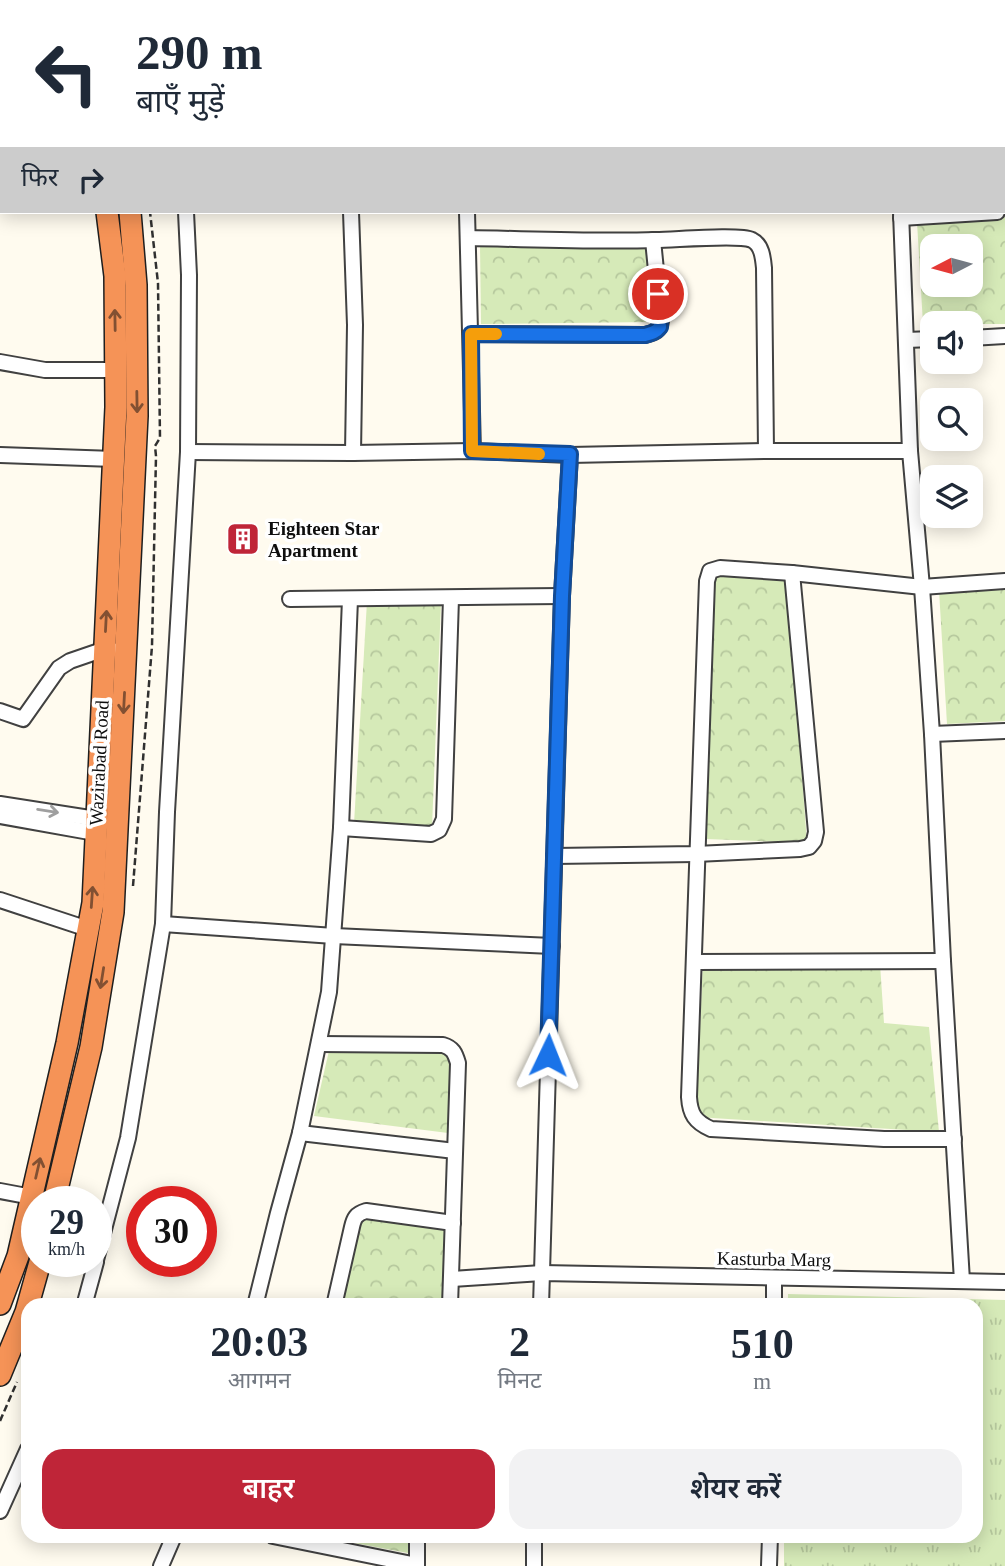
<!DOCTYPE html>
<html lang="hi">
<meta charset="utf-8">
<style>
:root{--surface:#fff;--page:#f2f2f3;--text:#1f2937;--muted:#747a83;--accent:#bf2538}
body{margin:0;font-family:"Times New Roman","Noto Sans Devanagari",serif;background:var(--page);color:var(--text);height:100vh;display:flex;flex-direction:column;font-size:26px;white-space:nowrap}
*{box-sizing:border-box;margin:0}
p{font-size:23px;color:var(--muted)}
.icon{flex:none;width:38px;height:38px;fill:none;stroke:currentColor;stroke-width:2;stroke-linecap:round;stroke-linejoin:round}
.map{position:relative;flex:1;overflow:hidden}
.panel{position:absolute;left:21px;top:1298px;width:962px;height:245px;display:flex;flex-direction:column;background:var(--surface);border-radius:21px;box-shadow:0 4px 18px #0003}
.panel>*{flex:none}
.top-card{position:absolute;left:0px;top:0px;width:1006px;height:214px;box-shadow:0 4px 18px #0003;background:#fff;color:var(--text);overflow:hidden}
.needle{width:46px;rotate:264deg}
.buttons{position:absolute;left:920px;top:234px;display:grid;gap:14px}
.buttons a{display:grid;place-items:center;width:63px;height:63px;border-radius:14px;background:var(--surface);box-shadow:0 4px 18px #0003;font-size:35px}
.speed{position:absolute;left:21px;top:1186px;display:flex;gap:14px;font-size:35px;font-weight:700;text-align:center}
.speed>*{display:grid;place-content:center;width:91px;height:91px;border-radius:50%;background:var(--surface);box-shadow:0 4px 18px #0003;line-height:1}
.speed small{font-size:18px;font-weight:400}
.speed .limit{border:10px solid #d22;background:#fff;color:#111}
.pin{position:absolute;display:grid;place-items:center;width:60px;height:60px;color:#fff;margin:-30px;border:4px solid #fff;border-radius:50%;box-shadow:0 2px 7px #0007}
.me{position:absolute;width:77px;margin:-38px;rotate:2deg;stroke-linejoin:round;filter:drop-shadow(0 0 5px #0008)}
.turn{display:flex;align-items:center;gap:24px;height:147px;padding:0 21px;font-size:32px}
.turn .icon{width:91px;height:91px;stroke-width:2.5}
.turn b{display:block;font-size:49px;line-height:60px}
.then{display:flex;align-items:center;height:66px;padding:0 21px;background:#0003;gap:14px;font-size:26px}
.eta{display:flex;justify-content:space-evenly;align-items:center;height:119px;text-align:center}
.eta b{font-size:42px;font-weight:600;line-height:49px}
.primary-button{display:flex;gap:14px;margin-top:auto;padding:14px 21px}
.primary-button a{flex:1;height:80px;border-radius:21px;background:var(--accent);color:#fff;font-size:28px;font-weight:600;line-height:80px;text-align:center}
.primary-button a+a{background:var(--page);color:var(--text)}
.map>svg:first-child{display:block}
</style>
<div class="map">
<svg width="1005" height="1566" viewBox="0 0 1005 1566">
<defs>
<pattern id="grass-tufts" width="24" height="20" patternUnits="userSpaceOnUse" patternTransform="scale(1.75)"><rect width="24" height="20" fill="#d6eab8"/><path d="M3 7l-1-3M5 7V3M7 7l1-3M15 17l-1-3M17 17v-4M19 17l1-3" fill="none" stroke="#b6c89d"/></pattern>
<pattern id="park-crowns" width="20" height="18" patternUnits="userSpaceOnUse" patternTransform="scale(1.75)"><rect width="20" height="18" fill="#d6eab8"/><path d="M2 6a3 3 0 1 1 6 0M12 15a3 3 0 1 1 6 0" fill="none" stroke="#b6c89d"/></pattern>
</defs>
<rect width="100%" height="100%" fill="#fffbef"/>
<path fill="url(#grass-tufts)" d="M788 1294 1005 1300V1566H784V1537L976 1536V1306L788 1305Z"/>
<g fill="url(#park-crowns)" fill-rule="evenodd">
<path d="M1005 217V324H923L917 222ZM933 247H971V285H933Z"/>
<path d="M647 242 651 322 481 324 480 245Z"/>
<path d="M715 574H787L807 843 706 839Z"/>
<path d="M1005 586V721L947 724 939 590Z"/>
<path d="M367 601 441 603 432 827 354 824Z"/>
<path d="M703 960 880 964 884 1023 929 1027 939 1132 696 1117Z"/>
<path d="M331 1042 452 1050 448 1133 314 1116Z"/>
<path d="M362 1209 444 1225 443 1305 348 1306 341 1304Z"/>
<path d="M322 1537H409L408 1553Z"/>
</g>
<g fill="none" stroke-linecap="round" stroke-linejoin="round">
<defs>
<g id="minor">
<path d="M154 0V2"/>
<path d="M883 0 884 2"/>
<path d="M562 2V0"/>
<path d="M0 63 2 64"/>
<path d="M0 119 2 118"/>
<path d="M351 212 355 325 353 453"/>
<path d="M467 212 473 451"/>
<path d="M901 212 910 451 922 587 932 734 943 961 962 1281"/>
<path d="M901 218 997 212"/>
<path d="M468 238C530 239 593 242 656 240 674 240 739 234 752 240 762 245 763 258 764 268L766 451"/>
<path d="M471 334 645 335C654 333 660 331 661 321L653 240"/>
<path d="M971 338 1005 336"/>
<path d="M906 340 933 339"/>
<path d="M0 362 45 370H116"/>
<path d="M188 452 353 453 473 451 570 455 766 451H910"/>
<path d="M0 455 114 459"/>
<path d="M290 599 562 596"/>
<path d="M0 711 23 719 59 668 70 661 105 649H111"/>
<path d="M932 734 1005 731"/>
<path d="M0 804 96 819"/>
<path d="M0 816 95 833"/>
<path d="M341 828 431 834 439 830 444 819 451 598"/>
<path d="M554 856 696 854 800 849 809 847 814 841 816 832 792 573"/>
<path d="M0 900 88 929"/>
<path d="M163 924 334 936 552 946"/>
<path d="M694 962 943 961"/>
<path d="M319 1044 443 1045C453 1048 455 1053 458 1063L450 1306"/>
<path d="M300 1133 455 1151"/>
<path d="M954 1139H884L711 1129C695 1122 690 1114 689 1097L707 581 710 571 720 568 792 573 922 587 1005 581"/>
<path d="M0 1191 32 1197"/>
<path d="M96 1260 128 1138 163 924 167 812 188 452 189 275 186 212"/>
<path d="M452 1279 542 1273 1005 1282"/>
<path d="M84 1306 96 1262"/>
<path d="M255 1306 278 1213 300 1133 329 992 341 828 350 599"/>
<path d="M334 1306 352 1227C354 1218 356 1214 366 1211L453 1223"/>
<path d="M541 1306 562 596 570 455"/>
<path d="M774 1306V1279"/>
<path d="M0 1511 28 1449"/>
<path d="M273 1536 417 1565"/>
<path d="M161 1566 174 1536"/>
<path d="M417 1566V1536"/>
<path d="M534 1566V1536"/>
<path d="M769 1566 770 1536"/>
</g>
<g id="major">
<path d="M1004 53H1005"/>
<path d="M1004 66H1005"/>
</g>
<g id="highway">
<path d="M83 0V2"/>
<path d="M121 0 122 2"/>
<path d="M54 1202 91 1047 113 912 137 416 136 285 130 212"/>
<path d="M0 1304 18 1256 67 1043 93 903 116 407 115 276 107 212"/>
<path d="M0 1375 26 1312 40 1262"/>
</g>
</defs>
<use href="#minor" stroke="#414141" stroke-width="18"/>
<use href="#major" stroke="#1f1f1f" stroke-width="21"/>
<use href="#highway" stroke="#1f1f1f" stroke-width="24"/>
<g stroke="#303030" stroke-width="2.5" stroke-dasharray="7 3.5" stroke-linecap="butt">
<path d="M133 886 152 646 156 456 155 446 160 438 158 283 150 212"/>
<path d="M0 1421 17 1382"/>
</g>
<use href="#minor" stroke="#fff" stroke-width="14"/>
<use href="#major" stroke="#f9ca65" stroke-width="18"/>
<use href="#highway" stroke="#f59357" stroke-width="21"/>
</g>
<defs><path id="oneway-shaft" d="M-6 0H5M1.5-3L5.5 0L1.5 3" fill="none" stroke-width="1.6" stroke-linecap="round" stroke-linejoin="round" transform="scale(1.75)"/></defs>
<g stroke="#825032">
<use href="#oneway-shaft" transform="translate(115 320) rotate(-91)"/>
<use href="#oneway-shaft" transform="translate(137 402) rotate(89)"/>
<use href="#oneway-shaft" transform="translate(106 621) rotate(-87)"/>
<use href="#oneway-shaft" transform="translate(124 703) rotate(93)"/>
<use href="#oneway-shaft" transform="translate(92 897) rotate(-86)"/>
<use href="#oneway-shaft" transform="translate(102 978) rotate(99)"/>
<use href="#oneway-shaft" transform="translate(38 1168) rotate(-77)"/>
</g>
<use stroke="#9f9f9f" href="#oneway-shaft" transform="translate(48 811) rotate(9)"/>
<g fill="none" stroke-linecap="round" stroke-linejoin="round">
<defs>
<path id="route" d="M548 1055 562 596 570 454 472 451 471 334 645 335C652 333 656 332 660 327L658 294"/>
</defs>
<use href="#route" stroke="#114b97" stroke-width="18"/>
<use href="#route" stroke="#1a73e8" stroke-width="12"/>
<path stroke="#f59e0b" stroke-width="12" d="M496 334H471L472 451 539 454"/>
</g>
<defs>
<symbol id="building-square" viewBox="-11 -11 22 22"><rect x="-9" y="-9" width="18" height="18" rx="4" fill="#bf2538" stroke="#fff"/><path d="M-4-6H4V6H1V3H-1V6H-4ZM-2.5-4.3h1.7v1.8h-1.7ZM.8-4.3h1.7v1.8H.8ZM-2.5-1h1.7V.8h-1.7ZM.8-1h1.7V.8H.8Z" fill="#fff"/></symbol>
</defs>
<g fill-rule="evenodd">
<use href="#building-square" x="224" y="520" width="38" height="38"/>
</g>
<g text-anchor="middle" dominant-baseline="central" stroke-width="7" stroke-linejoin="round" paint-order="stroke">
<g font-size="19" font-weight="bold" fill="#0e0e0e" stroke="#fff" text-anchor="start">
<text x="268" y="528">Eighteen Star<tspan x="268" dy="22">Apartment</tspan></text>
</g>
<g font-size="19" fill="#0e0e0e" stroke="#fff">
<text transform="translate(99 763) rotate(-87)">Wazirabad Road</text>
<text transform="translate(774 1259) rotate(1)">Kasturba Marg</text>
</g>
</g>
</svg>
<div class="buttons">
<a><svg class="needle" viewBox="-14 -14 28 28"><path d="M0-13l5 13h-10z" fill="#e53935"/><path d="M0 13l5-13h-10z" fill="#747a83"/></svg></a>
<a><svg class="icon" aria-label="sound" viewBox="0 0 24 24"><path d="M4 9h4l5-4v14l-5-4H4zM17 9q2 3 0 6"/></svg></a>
<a><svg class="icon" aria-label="search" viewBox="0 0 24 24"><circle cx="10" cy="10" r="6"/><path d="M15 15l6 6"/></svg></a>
<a><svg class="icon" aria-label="layers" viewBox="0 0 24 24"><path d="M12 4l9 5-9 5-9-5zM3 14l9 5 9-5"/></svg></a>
</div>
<div class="speed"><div>29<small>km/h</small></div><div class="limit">30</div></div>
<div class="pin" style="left:658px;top:294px;background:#d93025"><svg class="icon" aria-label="arrive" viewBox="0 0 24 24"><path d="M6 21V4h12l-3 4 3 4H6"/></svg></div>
<svg class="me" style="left:548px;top:1055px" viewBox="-20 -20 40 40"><path d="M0-17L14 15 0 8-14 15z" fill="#1a73e8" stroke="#fff" stroke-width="4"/></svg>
<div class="top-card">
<div class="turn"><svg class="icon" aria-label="left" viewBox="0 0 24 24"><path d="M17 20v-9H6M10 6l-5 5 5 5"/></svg><div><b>290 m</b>बाएँ मुड़ें</div></div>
<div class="then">फिर<svg class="icon" aria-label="right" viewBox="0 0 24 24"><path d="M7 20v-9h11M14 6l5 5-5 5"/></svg></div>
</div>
<section class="panel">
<div class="eta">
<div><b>20:03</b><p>आगमन</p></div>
<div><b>2</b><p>मिनट</p></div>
<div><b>510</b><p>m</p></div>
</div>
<div class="primary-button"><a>बाहर</a><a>शेयर करें</a></div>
</section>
</div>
